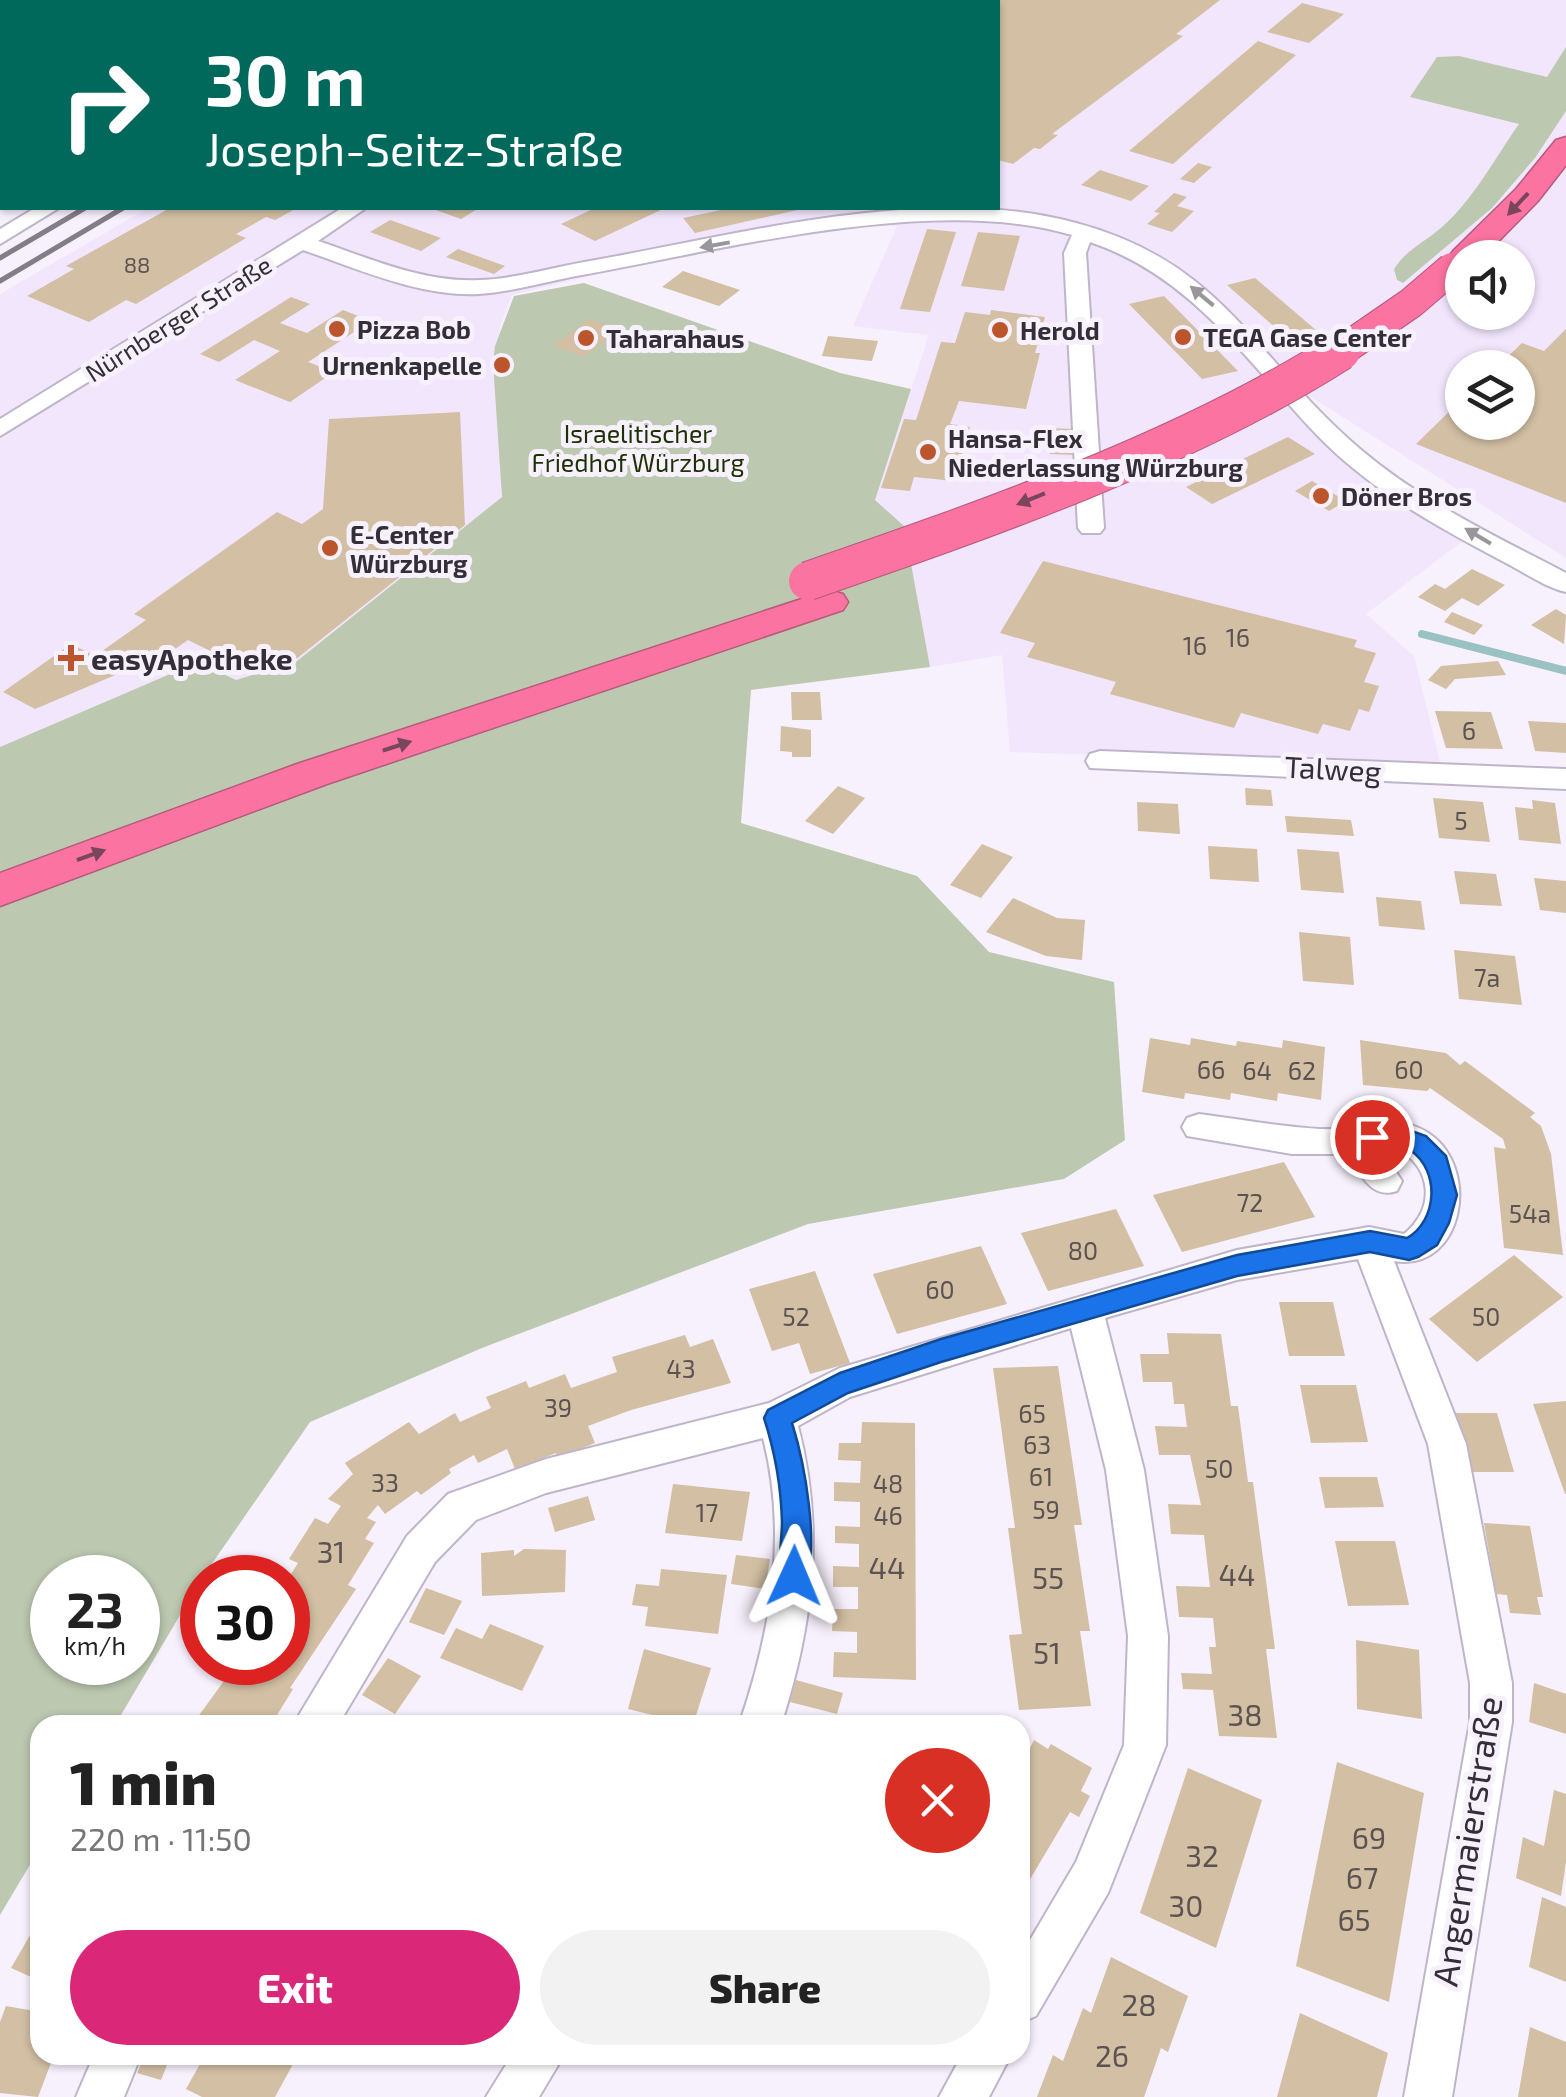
<!DOCTYPE html>
<meta charset="utf-8">
<style>
:root{--surface:#fff;--page:#f2f2f2;--text:#222;--muted:#767676;--accent:#db2777}
body{margin:0;font-family:"Exo 2",sans-serif;background:var(--page);color:var(--text);height:100vh;display:flex;flex-direction:column;font-size:38px;white-space:nowrap}
*{box-sizing:border-box;margin:0}
p{font-size:32px;color:var(--muted)}
.icon{flex:none;width:55px;height:55px;fill:none;stroke:currentColor;stroke-width:2;stroke-linecap:round;stroke-linejoin:round}
.map{position:relative;flex:1;overflow:hidden}
.details{position:absolute;left:30px;top:1715px;width:1000px;height:350px;display:flex;flex-direction:column;background:var(--surface);border-radius:30px;box-shadow:0 2px 8px #0004}
.details>*{flex:none}
.top-card{position:absolute;left:0px;top:0px;width:1000px;height:210px;box-shadow:0 2px 8px #0004;background:#00695c;color:#fff;overflow:hidden}
.fabs{position:absolute;left:1445px;top:240px;display:grid;gap:20px}
.fabs a{display:grid;place-items:center;width:90px;height:90px;border-radius:50%;background:var(--surface);box-shadow:0 2px 8px #0004;font-size:50px}
.speed{position:absolute;left:30px;top:1555px;display:flex;gap:20px;font-size:50px;font-weight:700;text-align:center}
.speed>*{display:grid;place-content:center;width:130px;height:130px;border-radius:50%;background:var(--surface);box-shadow:0 2px 8px #0004;line-height:1}
.speed small{font-size:25px;font-weight:400}
.speed .limit{border:15px solid #d22;background:#fff;color:#111}
.pin{position:absolute;display:grid;place-items:center;width:85px;height:85px;color:#fff;margin:-42px;border:5px solid #fff;border-radius:50%;box-shadow:0 2px 10px #0007}
.me{position:absolute;width:110px;margin:-55px;rotate:1deg;stroke-linejoin:round;filter:drop-shadow(0 0 8px #0008)}
.turn{display:flex;align-items:center;gap:35px;height:210px;padding:0 40px;font-size:45px}
.turn .icon{width:130px;height:130px;stroke-width:2.5}
.turn b{display:block;font-size:70px;line-height:85px}
.round{display:grid;place-items:center;flex:none;width:105px;height:105px;border-radius:52px;background:var(--page)}
.headline{display:flex;align-items:center;justify-content:space-between;height:170px;padding:0 40px}
h1{font-size:60px;font-weight:800;line-height:75px}
.action{display:flex;gap:20px;margin-top:auto;padding:20px 40px}
.action a{flex:1;height:115px;border-radius:60px;background:var(--accent);color:#fff;font-size:40px;font-weight:800;line-height:115px;text-align:center}
.action a+a{background:var(--page);color:var(--text)}
.map>svg:first-child{display:block}
</style>
<div class="map">
<svg width="1566" height="2097" viewBox="0 0 1566 2097">
<rect width="100%" height="100%" fill="#f7f0fd"/>
<path fill="#f2e6fd" fill-rule="evenodd" d="M459 0H1566V558L1243 354 1347 464 1464 540 1366 614 1414 656 1441 766 1010 752 1002 655 930 667 904 526 875 500 929 335 853 326 897 226 814 221 512 295 500 326 501 498 297 661 236 680 197 662 0 747V294L148 208H998V2H455ZM1462 258H1518V312H1462ZM1462 368H1518V422H1462Z"/>
<g fill="#bcc8b0" fill-rule="evenodd">
<path d="M0 0H387L2 2V119Z"/>
<path d="M1566 47V111L1535 158 1492 208 1403 283 1397 280 1394 269C1407 249 1425 242 1442 227 1473 200 1495 158 1519 124L1410 97 1437 57 1459 56 1547 77Z"/>
<path d="M584 283 840 373 911 389 875 500 904 526 930 667 751 690 741 823 917 876 989 952 1114 982 1125 1140 1064 1179 808 1224 482 1348 310 1422 202 1578 115 1725H40V1848L0 1915V747L198 662 236 680 297 661 502 497 493 363 495 346 514 296ZM52 1578H138V1662H52Z"/>
</g>
<g fill="none" stroke-linecap="round" stroke-linejoin="round">
<path stroke="#9ac2c2" stroke-width="8" d="M1422 634 1566 671"/>
</g>
<g fill="#d2bfa4">
<path d="M998 0H1220L1176 34 1183 36 1052 134 1058 135 1040 149 1034 148 1013 164 998 160Z"/>
<path d="M1302 3 1344 14 1309 43 1267 32Z"/>
<path d="M1258 41 1296 55 1173 164 1129 151Z"/>
<path d="M1198 163 1212 167 1194 183 1180 179Z"/>
<path d="M1100 170 1149 186 1131 201 1081 185Z"/>
<path d="M1174 193 1187 197 1177 206 1194 211 1172 232 1147 224 1160 213 1154 212Z"/>
<path d="M170 208H297L275 220 266 217 236 234 246 238 136 304 126 300 89 322 27 296 74 269 66 266Z"/>
<path d="M430 208H479L461 219Z"/>
<path d="M595 208H665L595 241 561 224Z"/>
<path d="M731 208H802V209L695 233 683 218Z"/>
<path d="M390 220 441 238 421 251 370 232Z"/>
<path d="M927 229 956 232 930 312 900 309Z"/>
<path d="M978 232 1020 236 1004 291 961 286Z"/>
<path d="M458 249 505 266 494 274 446 257Z"/>
<path d="M683 271 740 290 719 306 662 287Z"/>
<path d="M1255 278 1317 331 1288 339 1227 285Z"/>
<path d="M1164 296 1238 371 1202 379 1129 304Z"/>
<path d="M291 297 310 304 280 323 307 333 343 310 371 321 308 362 334 372 290 402 235 380 280 351 254 340 219 362 200 354Z"/>
<path d="M991 310 1045 317 1035 353H1040L1026 409 959 401 950 424 970 427 954 481 914 477 910 491 881 488 904 419 916 420 941 342 955 343 965 312 990 315Z"/>
<path d="M589 319 619 330 584 357 553 346Z"/>
<path d="M1566 329V503L1416 444 1462 399V422H1518V368H1496L1522 343 1544 351Z"/>
<path d="M828 336 878 341 872 361 822 356Z"/>
<path d="M460 412 465 525 295 660 255 673 188 640 172 651 35 709 3 692 71 644 95 656 146 620 134 614 277 512 302 524 323 509 329 419Z"/>
<path d="M1049 428 1074 429 1076 455 1050 454Z"/>
<path d="M1288 437 1315 454 1212 504 1186 487Z"/>
<path d="M1312 481 1346 501 1329 511 1295 491Z"/>
<path d="M1043 561 1357 640 1354 647 1376 653 1364 682 1379 686 1369 712 1359 709 1350 731 1323 724 1318 734 1241 713 1234 728 1110 694 1116 682 1027 657 1035 643 1000 633Z"/>
<path d="M1472 569 1505 585 1478 606 1462 598 1445 611 1418 597 1435 584 1445 589Z"/>
<path d="M1556 609 1566 615 1564 644 1531 625Z"/>
<path d="M1452 612 1483 625 1474 635 1444 622Z"/>
<path d="M1498 661 1506 675 1455 679 1446 689 1428 680 1441 666Z"/>
<path d="M791 692H820L822 720H792Z"/>
<path d="M1435 711 1491 712 1503 749 1446 748Z"/>
<path d="M1528 721 1566 723V753L1535 751Z"/>
<path d="M781 726 811 730V757H792V752L780 751Z"/>
<path d="M838 786 865 798 833 834 805 821Z"/>
<path d="M1245 788 1271 790 1273 806 1246 805Z"/>
<path d="M1433 798 1483 802 1490 842 1439 838Z"/>
<path d="M1532 800 1555 803 1561 844 1519 840 1515 807 1533 809Z"/>
<path d="M1137 802 1178 804 1180 834 1138 831Z"/>
<path d="M1285 816 1351 820 1354 836 1287 832Z"/>
<path d="M982 844 1013 857 981 898 950 885Z"/>
<path d="M1208 846 1257 849 1259 882 1210 879Z"/>
<path d="M1297 849 1339 852 1344 893 1301 890Z"/>
<path d="M1454 871 1496 874 1502 906 1460 904Z"/>
<path d="M1534 878 1566 881V913L1540 910Z"/>
<path d="M1376 897 1421 901 1425 930 1379 926Z"/>
<path d="M1013 898 1057 918 1085 920 1082 960 1046 956 986 932Z"/>
<path d="M1299 932 1350 937 1354 985 1303 981Z"/>
<path d="M1454 950 1515 956 1522 1005 1459 999Z"/>
<path d="M1150 1038 1190 1045 1191 1038 1236 1046 1237 1041 1282 1048 1283 1040 1325 1047 1321 1100 1278 1093 1277 1101 1231 1093 1230 1100 1185 1093 1184 1099 1142 1092Z"/>
<path d="M1360 1040 1446 1053 1460 1065 1465 1061 1535 1113 1530 1117 1541 1126 1551 1154 1563 1255 1504 1248 1494 1147 1506 1149 1503 1139 1430 1088 1427 1091 1363 1085Z"/>
<path d="M1284 1162 1315 1217 1182 1252 1153 1195Z"/>
<path d="M1116 1209 1144 1266 1048 1291 1021 1233Z"/>
<path d="M981 1246 1007 1304 897 1334 873 1274Z"/>
<path d="M1514 1255 1563 1297 1477 1362 1429 1319Z"/>
<path d="M815 1271 850 1363 810 1374 799 1343 772 1351 749 1289Z"/>
<path d="M1279 1302H1333L1345 1356H1289Z"/>
<path d="M1167 1333 1221 1334 1231 1406H1238L1248 1482H1253L1275 1649H1266L1277 1738 1219 1736 1213 1690 1183 1689 1181 1673 1212 1674 1209 1647H1216L1213 1618 1179 1617 1176 1586 1210 1587 1204 1535 1171 1534 1168 1504 1201 1505 1190 1455H1159L1155 1426 1187 1427 1184 1404H1174L1172 1382H1143L1140 1354H1169Z"/>
<path d="M685 1335 690 1347 713 1339 731 1383 631 1410 588 1426 595 1443 558 1458 556 1453 515 1469 507 1449 478 1463 474 1455 449 1469 451 1473 421 1495 417 1491 385 1514 378 1505 367 1518 376 1522 365 1539 374 1543 348 1585 356 1589 290 1688 293 1689 271 1725H192L237 1663 249 1668 253 1662H288V1579L298 1563 289 1559 315 1518 328 1524 341 1506 328 1499 353 1474 345 1463 409 1422 419 1434 455 1413 460 1422 491 1408 486 1397 526 1381 529 1388 565 1374 571 1388 617 1372 612 1357Z"/>
<path d="M1058 1366 1082 1525H1074L1090 1631H1080L1091 1706 1019 1710 1009 1635 1022 1634 1008 1528H1015L993 1368Z"/>
<path d="M1300 1385H1356L1368 1442 1311 1443Z"/>
<path d="M1566 1401V1494H1565L1533 1404Z"/>
<path d="M1455 1413H1497L1514 1472H1471Z"/>
<path d="M862 1422 915 1423 916 1680 833 1677 834 1652 857 1653V1632L832 1631 833 1609H858V1587H833V1566L859 1567V1544L835 1543V1526L860 1527V1502L834 1501V1482L860 1483 861 1461 838 1460 839 1443H861Z"/>
<path d="M1319 1477H1377L1384 1507 1325 1508Z"/>
<path d="M673 1484 750 1492 742 1541 665 1533Z"/>
<path d="M588 1496 595 1520 555 1532 548 1508Z"/>
<path d="M1484 1523 1530 1526 1543 1597H1537L1541 1615 1510 1613 1507 1595 1496 1594Z"/>
<path d="M1335 1541H1395L1409 1605 1348 1606Z"/>
<path d="M524 1549 566 1550 565 1592 482 1596 481 1553 514 1550V1556Z"/>
<path d="M736 1555 770 1559 765 1589 731 1584Z"/>
<path d="M661 1569 727 1575 718 1634 645 1626 648 1607 632 1605 636 1584 659 1586Z"/>
<path d="M426 1588 462 1601 444 1635 409 1622Z"/>
<path d="M490 1624 544 1646 522 1691 440 1658 456 1628 482 1639Z"/>
<path d="M1356 1640 1419 1650 1422 1719 1357 1709Z"/>
<path d="M644 1649 711 1668 693 1725 628 1709Z"/>
<path d="M388 1658 421 1676 395 1714 362 1695Z"/>
<path d="M796 1680 843 1693 837 1714 790 1702Z"/>
<path d="M1534 1683 1566 1694V1734L1529 1722Z"/>
<path d="M1034 1740 1048 1749 1051 1744 1092 1768 1081 1791 1090 1796 1079 1817 1070 1812 1020 1896V1750L1027 1754Z"/>
<path d="M1337 1762 1424 1793 1389 2002 1296 1966Z"/>
<path d="M1188 1768 1262 1800 1216 1948 1140 1913Z"/>
<path d="M1554 1790 1566 1794V1862L1561 1896 1516 1878 1523 1837 1544 1846Z"/>
<path d="M1542 1897 1566 1907V1982L1529 1967Z"/>
<path d="M40 1918V1981L11 1968Z"/>
<path d="M1111 1957 1188 1996 1168 2052 1161 2048 1144 2097H1037L1053 2055 1063 2061 1083 2008 1091 2013Z"/>
<path d="M6 2006 40 2012V2055H54L38 2097 0 2093V2022Z"/>
<path d="M1300 2013 1388 2053 1377 2097H1277Z"/>
<path d="M1530 2027 1566 2042V2097H1518Z"/>
<path d="M145 2055H171L161 2080 137 2073Z"/>
<path d="M205 2055H298L275 2097H202L186 2089Z"/>
</g>
<g fill="none" stroke-linecap="round" stroke-linejoin="round">
<defs>
<g id="minor">
<path d="M35 208H59L0 244V229Z"/>
<path d="M342 208H366L318 241C369 258 424 283 479 280 515 279 554 267 590 261 740 235 926 182 1076 223 1226 263 1254 359 1360 449 1421 501 1495 536 1566 573V592C1544 587 1524 572 1504 562 1436 526 1368 489 1315 433 1245 359 1191 276 1090 242L1086 253 1104 528 1100 533H1082L1078 528 1064 253 1072 235C932 193 719 251 576 276 545 282 511 292 479 294 420 297 358 269 303 250L0 436V419Z"/>
<path d="M1100 751 1566 769V789L1090 768 1086 761 1090 754Z"/>
<path d="M1199 1114C1239 1119 1280 1127 1320 1129 1358 1131 1389 1111 1425 1131 1483 1164 1464 1273 1394 1261L1466 1444 1512 1683V1722L1452 2097H1404L1470 1722V1683L1428 1444 1358 1259 1237 1280 1105 1318 1144 1470 1168 1636 1166 1745 1108 1893 1036 2016 1020 2023V1957L1076 1862 1124 1745 1128 1636 1106 1470 1071 1328 850 1397 798 1426C825 1528 813 1626 781 1725H739C771 1632 788 1535 763 1438L546 1493 476 1520 435 1562 338 1725H293L407 1536 448 1494 546 1459 769 1403 840 1368 1237 1250 1369 1227 1404 1234C1436 1208 1432 1168 1397 1148L1380 1147 1402 1181 1397 1191C1370 1200 1361 1173 1347 1154H1292L1187 1136 1182 1127 1187 1118Z"/>
<path d="M94 2055H141L124 2097H76Z"/>
<path d="M512 2055H564L539 2097H486Z"/>
<path d="M962 2055H1011L989 2097H939Z"/>
</g>
<g id="highway">
<path d="M1566 137V165L1538 201 1482 258H1462V267L1453 265 1448 258 1453 251 1516 189 1556 140Z"/>
<path d="M829 590 843 594 848 602 843 610 327 784 0 906V873L297 764Z"/>
</g>
</defs>
<use href="#minor" stroke="#bfb5ca" stroke-width="4"/>
<use href="#highway" stroke="#b55b7b" stroke-width="3"/>
<use href="#minor" fill="#fff" fill-rule="evenodd"/>
<use href="#highway" fill="#fb73a0" fill-rule="evenodd"/>
<g stroke="#827d87" stroke-width="5">
<path d="M397 2 401 0"/>
<path d="M427 2 431 0"/>
<path d="M0 258 85 208"/>
<path d="M0 281 123 208"/>
</g>
<defs>
<path id="highway-bridge-far1" d="M1337 354 1411 303 1452 268"/>
<path id="highway-bridge" d="M808 581C982 521 1186 450 1341 351"/>
</defs>
<use href="#highway-bridge-far1" stroke="#b55b7b" stroke-width="32" stroke-linecap="butt"/>
<use href="#highway-bridge" stroke="#b55b7b" stroke-width="40" stroke-linecap="butt"/>
<use href="#highway-bridge-far1" stroke="#fb73a0" stroke-width="30"/>
<use href="#highway-bridge" stroke="#fb73a0" stroke-width="38"/>
</g>
<defs><path id="oneway-solid" d="M-6-.8H1V-3.2L6.5 0L1 3.2V.8H-6Z" transform="scale(2.5)"/></defs>
<g fill="#79465c">
<use href="#oneway-solid" transform="translate(1518 204) rotate(133)"/>
<use href="#oneway-solid" transform="translate(1031 499) rotate(158)"/>
<use href="#oneway-solid" transform="translate(397 746) rotate(-18)"/>
<use href="#oneway-solid" transform="translate(91 855) rotate(-20)"/>
</g>
<g fill="#99969b">
<use href="#oneway-solid" transform="translate(715 245) rotate(170)"/>
<use href="#oneway-solid" transform="translate(1202 296) rotate(-140)"/>
<use href="#oneway-solid" transform="translate(1478 536) rotate(-149)"/>
</g>
<path fill="#1a73e8" stroke="#114b97" stroke-width="2.5" d="M1392 1124 1426 1136 1446 1156 1457 1195 1449 1223 1437 1245 1418 1257 1409 1260 1370 1252 1237 1276 941 1362 848 1393 792 1423C804 1461 821 1549 804 1585L794 1589 785 1585C776 1566 782 1542 782 1522 781 1485 775 1452 764 1418L768 1410 840 1373 941 1339 1237 1255 1370 1231 1407 1238C1437 1221 1441 1171 1410 1150 1395 1140 1379 1149 1363 1144L1360 1137 1363 1130Z"/>
<g fill="#bc552b" stroke="#f7f0fd" stroke-width="4">
<circle cx="337" cy="329" r="10"/>
<circle cx="1000" cy="330" r="10"/>
<circle cx="1183" cy="337" r="10"/>
<circle cx="586" cy="338" r="10"/>
<circle cx="502" cy="365" r="10"/>
<circle cx="928" cy="452" r="10"/>
<circle cx="1321" cy="496" r="10"/>
<circle cx="330" cy="548" r="10"/>
<path d="M66 643h10v10h10v10h-10v10h-10v-10h-10v-10h10z"/>
</g>
<g text-anchor="middle" dominant-baseline="central" stroke-width="10" stroke-linejoin="round" paint-order="stroke">
<g font-size="22" fill="#5b5252">
<text x="137" y="264">88</text>
</g>
<g font-size="25" fill="#332e37" stroke="#f7f0fd">
<text transform="translate(178 318) rotate(-32)">Nürnberger Straße</text>
</g>
<g font-size="25" font-weight="bold" fill="#332e37" stroke="#f7f0fd" text-anchor="start">
<text x="357" y="329">Pizza Bob</text>
<text x="1020" y="330">Herold</text>
<text x="1203" y="337">TEGA Gase Center</text>
<text x="606" y="338">Taharahaus</text>
<text x="482" y="365" text-anchor="end">Urnenkapelle</text>
<text x="948" y="438">Hansa-Flex<tspan x="948" dy="29">Niederlassung Würzburg</tspan></text>
<text x="1341" y="496">Döner Bros</text>
<text x="350" y="534">E-Center<tspan x="350" dy="29">Würzburg</tspan></text>
</g>
<g font-size="25" fill="#1e3103" stroke="#f7f0fd">
<text x="638" y="433">Israelitischer<tspan x="638" dy="29">Friedhof Würzburg</tspan></text>
</g>
<g font-size="25" fill="#5b5252">
<text x="1238" y="637">16</text>
<text x="1195" y="645">16</text>
<text x="1469" y="730">6</text>
<text x="1461" y="820">5</text>
<text x="1487" y="977">7a</text>
<text x="1211" y="1069">66</text>
<text x="1409" y="1069">60</text>
<text x="1257" y="1070">64</text>
<text x="1302" y="1070">62</text>
<text x="1250" y="1202">72</text>
<text x="1530" y="1213">54a</text>
<text x="1083" y="1250">80</text>
<text x="940" y="1289">60</text>
<text x="796" y="1316">52</text>
<text x="1486" y="1316">50</text>
<text x="681" y="1368">43</text>
<text x="558" y="1407">39</text>
<text x="1032" y="1413">65</text>
<text x="1037" y="1444">63</text>
<text x="1219" y="1468">50</text>
<text x="1041" y="1476">61</text>
<text x="385" y="1482">33</text>
<text x="888" y="1483">48</text>
<text x="1046" y="1509">59</text>
<text x="707" y="1512">17</text>
<text x="888" y="1515">46</text>
</g>
<g font-size="30" font-weight="bold" fill="#332e37" stroke="#f7f0fd" text-anchor="start">
<text x="91" y="658">easyApotheke</text>
</g>
<g font-size="30" fill="#332e37" stroke="#f7f0fd">
<text transform="translate(1333 768) rotate(3)">Talweg</text>
</g>
<g font-size="30" fill="#5b5252">
<text x="331" y="1551">31</text>
<text x="887" y="1567">44</text>
<text x="1237" y="1574">44</text>
<text x="1048" y="1577">55</text>
<text x="1047" y="1652">51</text>
<text x="1245" y="1714">38</text>
<text x="1369" y="1837">69</text>
<text x="1202" y="1855">32</text>
<text x="1362" y="1877">67</text>
<text x="1186" y="1905">30</text>
<text x="1354" y="1919">65</text>
<text x="1139" y="2004">28</text>
<text x="1112" y="2055">26</text>
</g>
<g font-size="35" fill="#332e37" stroke="#f7f0fd">
<text transform="translate(1466 1841) rotate(-81)">Angermaierstraße</text>
</g>
</g>
</svg>
<div class="fabs">
<a><svg class="icon" aria-label="sound" viewBox="0 0 24 24"><path d="M4 9h4l5-4v14l-5-4H4zM17 9q2 3 0 6"/></svg></a>
<a><svg class="icon" aria-label="layers" viewBox="0 0 24 24"><path d="M12 4l9 5-9 5-9-5zM3 14l9 5 9-5"/></svg></a>
</div>
<div class="speed"><div>23<small>km/h</small></div><div class="limit">30</div></div>
<div class="pin" style="left:1372px;top:1137px;background:#d93025"><svg class="icon" aria-label="arrive" viewBox="0 0 24 24"><path d="M6 21V4h12l-3 4 3 4H6"/></svg></div>
<svg class="me" style="left:794px;top:1576px" viewBox="-20 -20 40 40"><path d="M0-17L14 15 0 8-14 15z" fill="#1a73e8" stroke="#fff" stroke-width="4"/></svg>
<div class="top-card">
<div class="turn"><svg class="icon" aria-label="right" viewBox="0 0 24 24"><path d="M7 20v-9h11M14 6l5 5-5 5"/></svg><div><b>30 m</b>Joseph-Seitz-Straße</div></div>
</div>
<section class="details">
<div class="headline"><div><h1>1 min</h1><p>220 m · 11:50</p></div><a class="round" style="background:#d93025;color:#fff"><svg class="icon" aria-label="close" viewBox="0 0 24 24"><path d="M6 6l12 12M18 6L6 18"/></svg></a></div>
<div class="action"><a>Exit</a><a>Share</a></div>
</section>
</div>
